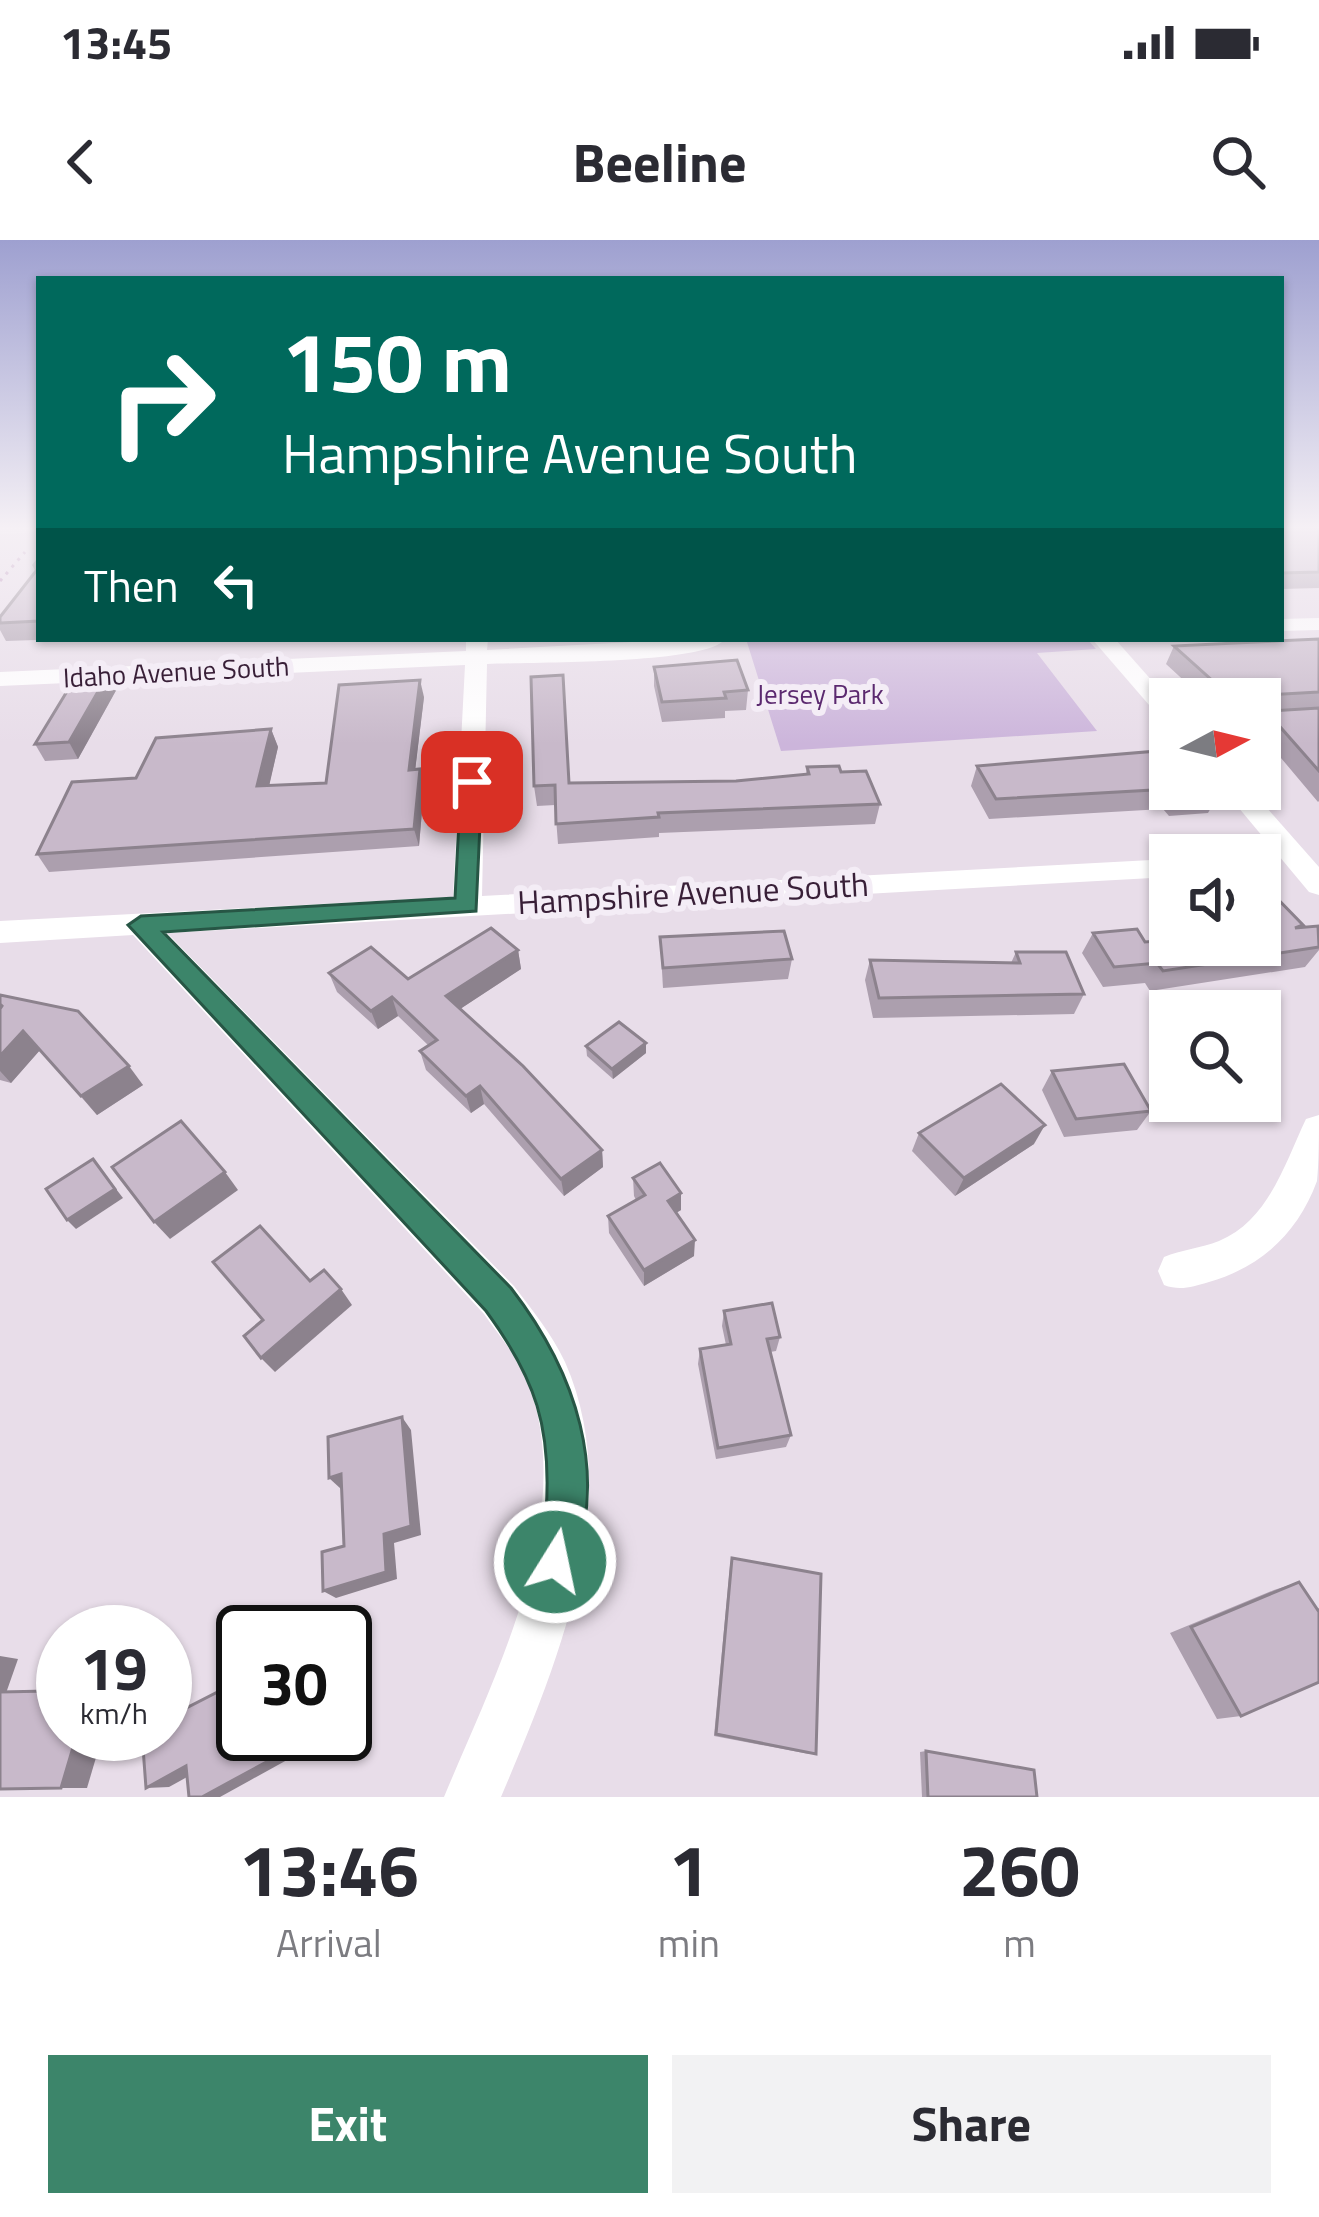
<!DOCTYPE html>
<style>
:root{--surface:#fff;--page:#f2f2f3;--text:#2b2b33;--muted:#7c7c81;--accent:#3c856a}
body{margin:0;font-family:"Titillium Web",sans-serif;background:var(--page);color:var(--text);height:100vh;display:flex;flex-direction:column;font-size:45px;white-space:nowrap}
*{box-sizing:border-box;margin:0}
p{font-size:39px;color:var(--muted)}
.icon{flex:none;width:66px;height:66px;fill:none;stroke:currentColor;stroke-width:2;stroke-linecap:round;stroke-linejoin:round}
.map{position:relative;height:1557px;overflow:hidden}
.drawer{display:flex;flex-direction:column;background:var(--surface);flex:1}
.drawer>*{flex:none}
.top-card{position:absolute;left:36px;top:36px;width:1248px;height:366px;border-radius:0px;box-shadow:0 3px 9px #0004;background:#00695c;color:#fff;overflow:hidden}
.needle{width:78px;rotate:83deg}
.controls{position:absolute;left:1149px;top:438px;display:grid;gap:24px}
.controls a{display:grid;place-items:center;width:132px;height:132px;border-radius:0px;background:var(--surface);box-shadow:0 3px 9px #0004;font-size:60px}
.speed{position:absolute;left:36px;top:1365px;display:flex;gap:24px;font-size:60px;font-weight:700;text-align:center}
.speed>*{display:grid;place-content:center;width:156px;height:156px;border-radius:50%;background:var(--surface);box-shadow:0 3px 9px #0004;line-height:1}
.speed small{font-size:30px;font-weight:400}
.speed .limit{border:6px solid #111;border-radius:18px;background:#fff;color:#111}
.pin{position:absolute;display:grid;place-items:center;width:102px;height:102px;color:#fff;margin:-51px;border-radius:24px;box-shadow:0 6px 18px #0006}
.me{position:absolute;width:132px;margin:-66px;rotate:10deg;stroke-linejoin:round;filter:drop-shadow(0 0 9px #0008)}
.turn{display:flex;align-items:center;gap:42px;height:252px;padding:0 48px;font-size:54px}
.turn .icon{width:156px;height:156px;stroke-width:2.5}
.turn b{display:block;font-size:84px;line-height:102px}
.then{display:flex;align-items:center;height:114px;padding:0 48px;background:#0003;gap:24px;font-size:45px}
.eta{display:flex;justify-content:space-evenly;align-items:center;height:204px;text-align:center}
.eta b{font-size:72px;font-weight:700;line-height:84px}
.primary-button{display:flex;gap:24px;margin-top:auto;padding:24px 48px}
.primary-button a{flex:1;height:138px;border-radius:0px;background:var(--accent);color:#fff;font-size:48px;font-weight:700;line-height:138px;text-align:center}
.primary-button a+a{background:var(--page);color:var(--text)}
.status{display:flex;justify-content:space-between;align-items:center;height:84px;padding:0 60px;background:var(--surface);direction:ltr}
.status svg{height:33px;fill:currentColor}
header{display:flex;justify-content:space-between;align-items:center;height:156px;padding:0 48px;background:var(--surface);font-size:54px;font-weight:700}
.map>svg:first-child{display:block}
</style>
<div class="status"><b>13:45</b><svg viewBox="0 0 49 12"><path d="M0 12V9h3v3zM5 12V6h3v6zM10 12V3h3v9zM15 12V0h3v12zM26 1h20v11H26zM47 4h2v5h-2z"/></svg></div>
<header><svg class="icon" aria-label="back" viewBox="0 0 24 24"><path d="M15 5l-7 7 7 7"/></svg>Beeline<svg class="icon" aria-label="search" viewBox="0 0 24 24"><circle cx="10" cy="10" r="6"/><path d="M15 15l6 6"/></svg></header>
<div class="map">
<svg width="1319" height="1557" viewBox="0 0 1319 1557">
<rect width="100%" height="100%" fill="#e8dde9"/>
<path fill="#ccb5db" d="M746 399H1087L1096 409 1037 413 1097 491 781 511Z"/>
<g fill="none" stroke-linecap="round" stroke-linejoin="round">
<path stroke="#ad7dad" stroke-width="3" stroke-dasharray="3 6" stroke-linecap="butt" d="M0 341 25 312"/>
<g fill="#fff" fill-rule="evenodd">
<path d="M0 286H39V292L0 294Z"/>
<path d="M1319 378V390L1281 391V379Z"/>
<path d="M466 399H488L487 410 688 399 722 402C694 424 532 422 487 424L482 656 1170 619V637L167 693 514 1046C532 1070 552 1094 565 1122 627 1262 556 1427 501 1557H444C495 1434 577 1280 529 1144 520 1119 499 1096 484 1074L133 695 0 703V681L453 657 465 425 0 446V432L466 411Z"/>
<path d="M1092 399H1115L1170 461V482L1162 480Z"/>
<path d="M1223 549H1250L1319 627V655L1309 652Z"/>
<path d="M1319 875C1319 895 1319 922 1317 941 1298 993 1261 1027 1209 1042 1192 1047 1180 1051 1164 1045L1158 1031 1164 1017C1181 1010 1201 1008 1219 1001 1269 980 1285 923 1306 879Z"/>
</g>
</g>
<g fill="#ac9fae">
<path d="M1281 286H1319V348L1281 349Z"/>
<path d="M39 316V399H66L6 401 0 390V377L36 332 32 325Z"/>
<path d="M212 399H296L214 402Z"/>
<path d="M1319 399V561L1318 562 1260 493V459H1204L1166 424 1174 406Z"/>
<path d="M654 427 748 450 746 470 725 471V478L662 482 654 446Z"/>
<path d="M111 429 119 445 78 519 45 521 35 504Z"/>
<path d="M424 457 415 530 420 529 424 547 419 606 49 632 37 614 136 538 271 489 278 507 269 545 326 543Z"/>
<path d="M977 526 1219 553 1208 573 1169 576 1163 569 989 579 971 546Z"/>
<path d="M807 527 841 532 880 564 875 584 659 593V597L558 604 555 565 537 566 534 546 570 543 736 541 806 534Z"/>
<path d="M1303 685 1301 688 1319 693V710L1305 727 1150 751 1145 743 1103 747 1082 713 1093 693 1170 705Z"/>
<path d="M660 697 792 719 788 739 663 748Z"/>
<path d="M518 710 521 729 460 769 602 910 603 927 564 956 484 864 471 873 426 830 420 811 429 806 398 776 378 789 337 752 329 733 408 739Z"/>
<path d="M1016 712 1084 754 1074 774 873 778 865 740 870 720 1011 723Z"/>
<path d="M0 769 143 845 97 875 40 810 11 843 0 840Z"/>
<path d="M646 803V813L613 839 587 816 586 806Z"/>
<path d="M1052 831 1151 871 1137 890 1064 897 1042 850Z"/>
<path d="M919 893 1034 904 955 956 912 911Z"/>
<path d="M633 938 681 970 676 973 694 1016 644 1046 609 993 608 976 636 960 634 956Z"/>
<path d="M724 1071 780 1097 776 1111 770 1112 791 1195 786 1207 716 1219 698 1124 700 1109 726 1105 722 1086Z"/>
<path d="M732 1318 816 1514H809L714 1496 730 1326Z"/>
<path d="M1299 1342 1317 1369 1319 1368V1442L1241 1476 1217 1479 1170 1393 1274 1350Z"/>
<path d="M926 1511 1037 1557H922L920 1512Z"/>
</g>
<g fill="#8c828d">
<path d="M111 429 119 445 78 519 69 502Z"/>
<path d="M420 440 424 457 413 548 409 530Z"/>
<path d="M271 489 278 507 265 564 257 546Z"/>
<path d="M420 529 424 547 419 606 414 589Z"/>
<path d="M518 710 521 729 451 775 446 756Z"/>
<path d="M392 757 398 776 378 789 371 771Z"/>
<path d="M23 791 40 810 11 843 0 831V816Z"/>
<path d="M646 803V813L613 839 612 829Z"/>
<path d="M129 826 143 845 97 875 81 856Z"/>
<path d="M480 846 484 864 471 873 466 856Z"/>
<path d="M1045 885 1034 904 955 956 964 938Z"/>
<path d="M602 910 603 927 564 956 561 939Z"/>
<path d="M93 919 123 958 76 989 67 980Z"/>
<path d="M225 932 238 950 170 999 154 982Z"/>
<path d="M681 953V970L667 978 668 961Z"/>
<path d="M695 1000 694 1016 644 1046V1030Z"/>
<path d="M341 1049 352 1065 275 1132 261 1118Z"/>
<path d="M402 1177 411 1190 421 1295 394 1303 397 1339 336 1358 323 1351Z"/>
<path d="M341 1234V1249L329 1238Z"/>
<path d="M0 1416 18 1419 5 1456 0 1455Z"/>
<path d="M77 1494H103L87 1548H61Z"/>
<path d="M267 1494H283L287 1520 220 1557H202Z"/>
<path d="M186 1526H207L169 1547 146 1548Z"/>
</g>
<g fill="#c8b9ca" stroke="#8c828d" stroke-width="3">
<path d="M1281 286H1319V332L1281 333Z"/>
<path d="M39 327V381L0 383V377Z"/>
<path d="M1319 399V452L1267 455 1266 466 1270 471 1319 468V531L1260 464V459H1233L1174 406Z"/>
<path d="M737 420 748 450 724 452 726 458 662 462 654 427Z"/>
<path d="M111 429 69 502 35 504 80 430Z"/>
<path d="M563 435 569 543 736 541 809 534 807 527 839 526 841 532 866 531 880 564 658 573 659 577 556 584 555 545 534 546 531 437Z"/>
<path d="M420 440 409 530 420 529 414 589 37 614 72 542 136 538 156 498 271 489 257 546 326 543 339 445Z"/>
<path d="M1170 510V549L996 559 977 526Z"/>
<path d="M1174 549H1216L1219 553 1179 556Z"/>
<path d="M1269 650 1303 685 1295 688 1318 686 1319 707 1163 731 1157 723 1114 727 1093 693 1137 689 1145 702 1170 700V705H1260V651Z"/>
<path d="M491 688 518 710 446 756 523 826 602 910 561 939 480 846 466 856 420 811 437 800 392 757 371 771 329 733 371 707 408 739Z"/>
<path d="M784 691 792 719 663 728 660 697Z"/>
<path d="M1016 712H1066L1084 754 879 758 870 720 1020 723Z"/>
<path d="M0 755 78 771 129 826 81 856 23 791 0 816V769L2 766 0 764Z"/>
<path d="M619 782 646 803 612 829 586 806Z"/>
<path d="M1124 824 1151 871 1076 879 1052 831Z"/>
<path d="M1001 844 1045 885 964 938 919 893Z"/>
<path d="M181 881 225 932 154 982 112 927Z"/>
<path d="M93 919 115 949 67 980 46 949Z"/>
<path d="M660 923 681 953 668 961 695 1000 644 1030 608 976 645 955 633 938Z"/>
<path d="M260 986 310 1041 324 1030 341 1049 261 1118 244 1096 263 1080 213 1022Z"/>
<path d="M772 1063 780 1097 767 1099 791 1195 718 1208 700 1109 731 1104 724 1071Z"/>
<path d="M402 1177 411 1286 384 1294 386 1332 323 1351 322 1312 344 1306 341 1234 329 1238 328 1197Z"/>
<path d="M732 1318 821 1334 816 1514 716 1494Z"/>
<path d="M1299 1342 1319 1372V1442L1241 1476 1191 1387Z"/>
<path d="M60 1415H63V1494H77L61 1548 0 1549V1452L48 1451Z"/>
<path d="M243 1439V1494H267L270 1520 202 1557H189L186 1526 146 1548 142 1494H165V1479Z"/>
<path d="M926 1511 1034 1530 1037 1557H928Z"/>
</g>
<linearGradient id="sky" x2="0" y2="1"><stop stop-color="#9ea0d0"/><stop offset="0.57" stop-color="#f5f0f5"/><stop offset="1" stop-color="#f5f0f5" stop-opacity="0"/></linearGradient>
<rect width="1319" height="504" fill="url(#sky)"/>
<path fill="#3c856a" stroke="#275645" stroke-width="3" d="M472 535 482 542 476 671 163 692 511 1048C575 1131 612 1234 569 1337L555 1343 540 1337C531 1314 544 1297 546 1273 552 1188 536 1139 486 1071L128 685 141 676 455 658 461 542Z"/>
<g text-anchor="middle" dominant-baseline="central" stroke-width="12" stroke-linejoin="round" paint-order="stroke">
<g font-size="27" fill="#381f37" stroke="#f4edf6">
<text transform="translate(176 431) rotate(-3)">Idaho Avenue South</text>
</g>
<g font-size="27" fill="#5b296f" stroke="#f4edf6">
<text x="820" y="453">Jersey Park</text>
</g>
<g font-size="33" fill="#381f37" stroke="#f4edf6">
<text transform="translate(693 653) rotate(-3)">Hampshire Avenue South</text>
</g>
</g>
</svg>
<div class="controls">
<a><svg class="needle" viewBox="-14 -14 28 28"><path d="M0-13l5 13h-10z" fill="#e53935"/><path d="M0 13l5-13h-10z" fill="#7c7c81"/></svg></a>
<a><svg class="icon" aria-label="sound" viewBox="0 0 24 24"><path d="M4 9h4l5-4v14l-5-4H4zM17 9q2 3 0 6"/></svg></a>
<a><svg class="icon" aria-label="search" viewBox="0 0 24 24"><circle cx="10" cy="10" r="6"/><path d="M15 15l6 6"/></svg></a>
</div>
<div class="speed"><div>19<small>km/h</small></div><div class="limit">30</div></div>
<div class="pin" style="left:472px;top:542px;background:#d93025"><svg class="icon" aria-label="arrive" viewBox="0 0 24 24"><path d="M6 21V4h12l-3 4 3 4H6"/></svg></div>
<svg class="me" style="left:555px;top:1322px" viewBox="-20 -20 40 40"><circle r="17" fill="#3c856a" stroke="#fff" stroke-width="3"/><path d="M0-11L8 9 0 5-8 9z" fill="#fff"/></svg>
<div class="top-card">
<div class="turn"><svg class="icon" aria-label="right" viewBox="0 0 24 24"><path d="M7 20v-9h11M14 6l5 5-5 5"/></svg><div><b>150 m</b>Hampshire Avenue South</div></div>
<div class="then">Then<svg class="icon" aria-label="left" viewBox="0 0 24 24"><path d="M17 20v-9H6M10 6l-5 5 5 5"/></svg></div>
</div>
</div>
<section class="drawer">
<div class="eta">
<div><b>13:46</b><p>Arrival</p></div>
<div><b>1</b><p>min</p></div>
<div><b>260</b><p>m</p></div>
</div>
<div class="primary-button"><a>Exit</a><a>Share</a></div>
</section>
